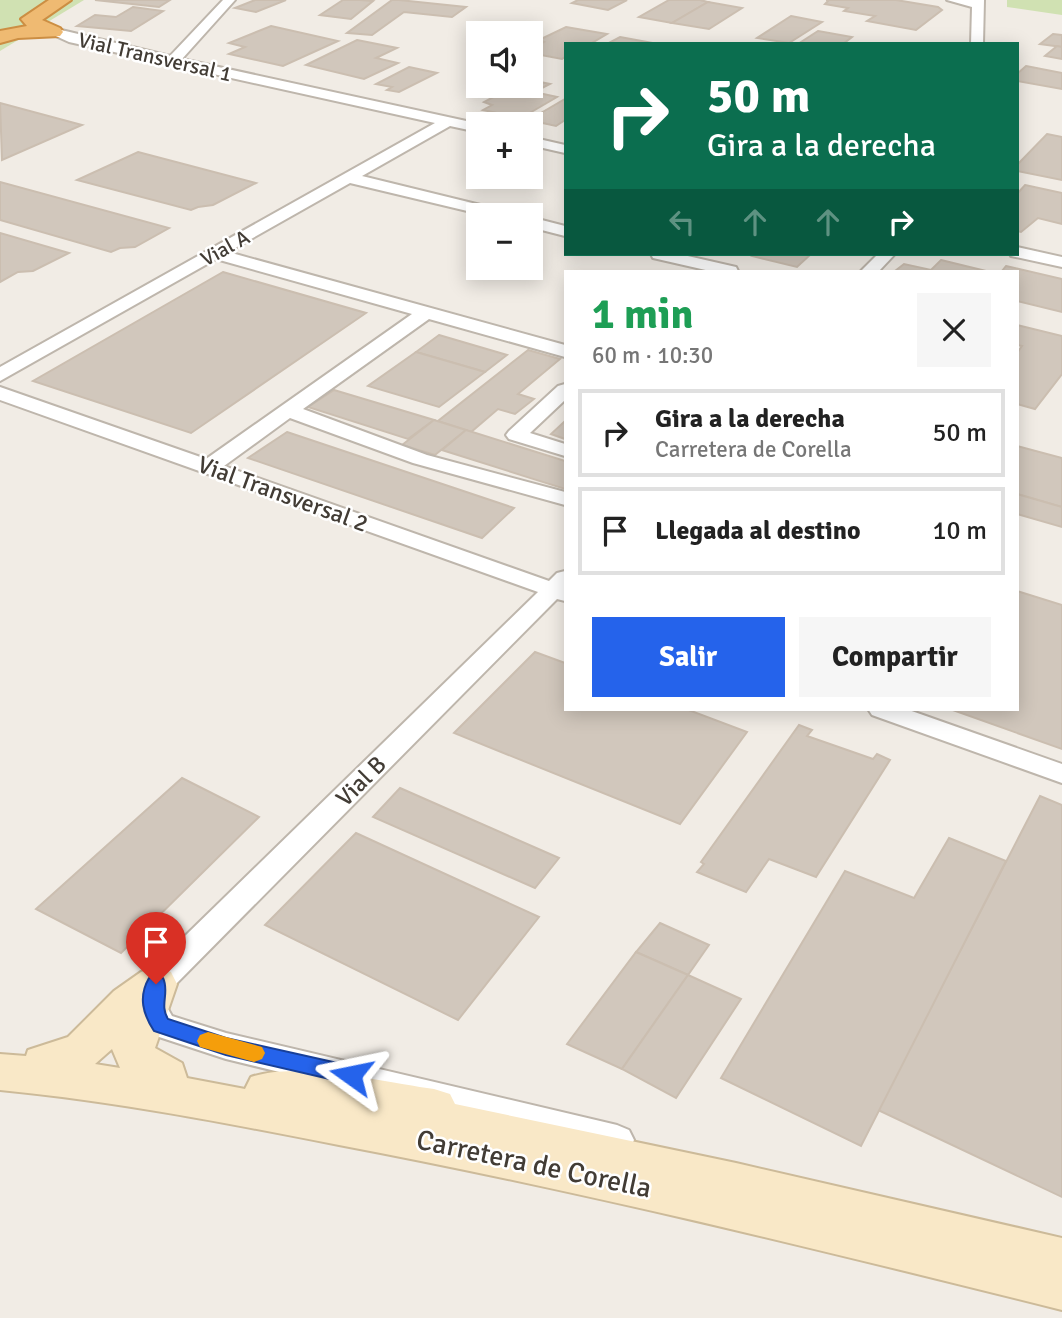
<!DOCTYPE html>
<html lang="es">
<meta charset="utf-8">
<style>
:root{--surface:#fff;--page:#f6f6f6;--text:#222;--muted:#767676;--line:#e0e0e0;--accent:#2563eb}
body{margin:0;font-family:Signika,sans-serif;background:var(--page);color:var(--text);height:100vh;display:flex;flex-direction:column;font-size:26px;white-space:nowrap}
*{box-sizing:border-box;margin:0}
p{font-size:23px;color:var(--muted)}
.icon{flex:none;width:38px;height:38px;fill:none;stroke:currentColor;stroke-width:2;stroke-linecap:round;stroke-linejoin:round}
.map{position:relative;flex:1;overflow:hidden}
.sheet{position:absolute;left:564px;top:270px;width:455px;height:441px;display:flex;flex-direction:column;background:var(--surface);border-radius:0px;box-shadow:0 4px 18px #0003}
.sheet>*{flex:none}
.hud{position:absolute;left:564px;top:42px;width:455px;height:214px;border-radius:0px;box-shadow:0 4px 18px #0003;background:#0b6e4f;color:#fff;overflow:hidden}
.tools{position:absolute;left:466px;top:21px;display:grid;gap:14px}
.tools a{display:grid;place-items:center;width:77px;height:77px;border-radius:0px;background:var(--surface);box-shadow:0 4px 18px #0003;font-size:35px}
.pin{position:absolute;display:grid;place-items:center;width:60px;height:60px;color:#fff;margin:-72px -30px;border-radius:50% 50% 50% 0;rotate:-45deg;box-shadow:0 0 7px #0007}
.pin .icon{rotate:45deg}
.me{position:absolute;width:77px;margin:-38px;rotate:282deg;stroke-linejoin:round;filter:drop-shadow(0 0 5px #0008)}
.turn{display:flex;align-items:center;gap:24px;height:147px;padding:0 28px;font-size:32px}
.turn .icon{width:91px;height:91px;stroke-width:2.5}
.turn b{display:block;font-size:49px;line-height:60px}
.lanes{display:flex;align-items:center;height:66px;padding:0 28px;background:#0003;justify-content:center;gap:35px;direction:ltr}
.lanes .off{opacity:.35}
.round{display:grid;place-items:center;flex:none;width:74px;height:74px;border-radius:0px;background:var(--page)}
.summary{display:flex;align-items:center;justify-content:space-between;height:119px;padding:0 28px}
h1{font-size:42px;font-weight:700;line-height:52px;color:#1e9e55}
.button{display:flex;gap:14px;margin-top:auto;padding:14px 28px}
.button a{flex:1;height:80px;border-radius:0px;background:var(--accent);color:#fff;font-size:28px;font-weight:700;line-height:80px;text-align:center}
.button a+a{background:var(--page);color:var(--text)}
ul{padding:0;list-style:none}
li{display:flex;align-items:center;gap:21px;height:88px;margin:0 14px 10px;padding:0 14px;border:4px solid var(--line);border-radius:0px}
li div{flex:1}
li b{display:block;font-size:26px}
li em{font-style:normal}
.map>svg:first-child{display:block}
</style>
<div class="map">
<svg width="1062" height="1318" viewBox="0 0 1062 1318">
<rect width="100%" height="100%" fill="#f1ece5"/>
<g fill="#d0e1b2">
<path d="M0 0H84L0 51Z"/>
<path d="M1007 0H1062V15L1007 7Z"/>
</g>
<g fill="#d1c7bc" stroke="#cbbeb0" stroke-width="2">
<path d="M95 0H170L159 7Z"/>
<path d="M255 0H286L256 12 235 8Z"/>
<path d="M343 0H360L373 1 351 19 320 15Z"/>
<path d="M392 0H399L466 7 452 17 404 12 372 35 347 33Z"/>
<path d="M578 0H627L608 10 572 3Z"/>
<path d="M669 0H700L708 2 672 23 639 17Z"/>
<path d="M826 0H896L938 7 942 10 916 30 867 21 875 16 844 11 848 8 825 4 829 0Z"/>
<path d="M708 2 742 8 709 29 672 23Z"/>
<path d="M133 7 163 11 131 31 77 26 95 15 116 17Z"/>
<path d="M791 16 822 22 789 43 757 38Z"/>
<path d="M271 26 338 41 283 66 229 54 245 47 229 43Z"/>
<path d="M566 27 607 34 590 44H565V57L562 59 530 53V50L544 42 539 40Z"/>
<path d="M818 31 852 37 843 44H798Z"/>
<path d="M1053 34 1062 35V47L1040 44Z"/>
<path d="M620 37 658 44H607Z"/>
<path d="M357 40 397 48 376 58 398 63 364 79 306 65Z"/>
<path d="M1057 46 1062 47V59L1045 56Z"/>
<path d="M1026 66 1062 73V89L1017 81V74Z"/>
<path d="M409 67 437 73 399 92 387 90 392 87 376 84Z"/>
<path d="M530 80 550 84 534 92 557 97 521 118 483 110 492 105 484 102 514 86H530Z"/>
<path d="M565 99V120L556 126 529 120Z"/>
<path d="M0 103 82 125 2 160Z"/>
<path d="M1047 134 1062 137V180L1017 171V165Z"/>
<path d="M138 152 256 183 213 205 198 207 191 210 77 180Z"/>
<path d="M0 182 169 228 135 247 120 248 111 252 0 220Z"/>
<path d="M1025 185 1062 193V224L1038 218 1021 232 1017 231V194Z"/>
<path d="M0 233 69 253 33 271 18 272 0 282Z"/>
<path d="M754 254H811L797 267 752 256Z"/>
<path d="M941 260 986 271H895L904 264 931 270Z"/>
<path d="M1006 266 1062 279V312L1017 301V271H1002Z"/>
<path d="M223 272 366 313 191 433 33 381Z"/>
<path d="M1017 325 1062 336V374L1035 409 1017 404V353L1022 346 1017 345Z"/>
<path d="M439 335 507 355 485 372 416 352Z"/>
<path d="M528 350 560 359 518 394 534 399 515 414 498 409 471 432 438 421Z"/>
<path d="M416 352 485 372 439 407 368 386Z"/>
<path d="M334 390 434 420 408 439 308 407Z"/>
<path d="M434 420 466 430 435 455 402 445Z"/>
<path d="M565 421V439L551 434Z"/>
<path d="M466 430 565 461V489L442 450Z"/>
<path d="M287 432 514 508 482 538 248 458Z"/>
<path d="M1017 446 1062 458V507L1017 494Z"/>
<path d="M1017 494 1062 507V527L1017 514Z"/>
<path d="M1017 591 1062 605V749L950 709H1017Z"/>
<path d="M535 652 565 663V709H686L747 732 680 824 454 733Z"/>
<path d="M799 725 812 730 807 736 873 759 877 754 890 760 816 877 769 859 746 892 697 872 704 864 701 862Z"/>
<path d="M182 778 259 817 121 953 36 909Z"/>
<path d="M400 788 559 858 535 888 373 817Z"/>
<path d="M1040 796 1062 805V1197L878 1110Z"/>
<path d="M356 833 539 917 458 1020 265 925Z"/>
<path d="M949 838 1006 861 861 1146 721 1078 845 871 914 898Z"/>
<path d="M660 923 709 945 688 975 636 952Z"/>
<path d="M636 952 688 975 622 1069 567 1044Z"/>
<path d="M688 975 741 999 676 1098 622 1069Z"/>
</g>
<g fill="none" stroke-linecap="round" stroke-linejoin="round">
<defs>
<g id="minor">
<path d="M223 0H235L182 59 480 124H478V132L450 126 362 176 509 212 511 215H484L350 183 228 252 565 345V357L429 319 303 409 427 455 565 492V505L413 463 290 418 224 466 549 581 557 573 565 571V601L557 599 171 989 168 1009 172 1016 226 1033 617 1125 629 1130 634 1140 629 1150 617 1155 226 1059 150 1034C136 1013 133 999 145 975L538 592 0 400V387L206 459 412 314 216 259 0 381V367L435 123 69 42 47 32 53 28 170 56Z"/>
<path d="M947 0H984L983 44H971L972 7Z"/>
<path d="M530 137 565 145V153L530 145Z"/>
<path d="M530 217 565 226V236L530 227Z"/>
<path d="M1017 247 1062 257V267L1011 256 1010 254H1017Z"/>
<path d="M651 254H679L736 267 738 271H710L653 258Z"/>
<path d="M878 254H895L879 271H861Z"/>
<path d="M565 384V400L530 433 565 444V456L509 439 506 435 509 431 558 386Z"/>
<path d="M868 709H906L1062 764V783L872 715Z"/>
</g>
<path id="secondary" d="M156 967 171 972 177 984 155 1048 182 1063 187 1078 245 1089 251 1077C295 1061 386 1082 434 1089L450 1094 455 1104 736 1163 1062 1238V1310C822 1250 582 1191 339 1145 227 1123 114 1101 0 1090V1054L26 1056 28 1050 68 1037 114 991 141 972ZM112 1049 120 1068 95 1064Z"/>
<path id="motorway" d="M49 0H71L42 20 60 28 63 32 60 36 18 38 0 43V31L27 26 21 19Z"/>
</defs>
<use href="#minor" stroke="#beb6ac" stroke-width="4"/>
<use href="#secondary" stroke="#ccba99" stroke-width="4"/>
<use href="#motorway" stroke="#cc8e43" stroke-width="4"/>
<use href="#minor" fill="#fff" fill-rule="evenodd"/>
<use href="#secondary" fill="#f9e8c7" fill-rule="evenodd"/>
<use href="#motorway" fill="#efba72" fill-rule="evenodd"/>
</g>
<path fill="#2563eb" stroke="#184099" stroke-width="2" d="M156 976 163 978C170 992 159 1005 168 1019L226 1038 351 1066 358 1068 361 1075 358 1081 351 1084 226 1055 154 1031C143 1014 138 997 149 978Z"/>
<path fill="#f59e0b" d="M208 1032 262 1047 265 1053 262 1059 254 1062 200 1047 197 1041 200 1035Z"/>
<g text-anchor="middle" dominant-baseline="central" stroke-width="5" stroke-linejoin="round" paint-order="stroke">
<g font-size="21" fill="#423c35" stroke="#fff">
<text transform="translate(155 57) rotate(13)">Vial Transversal 1</text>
<text transform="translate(225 248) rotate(-29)">Vial A</text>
</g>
<g font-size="24" fill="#423c35" stroke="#fff">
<text transform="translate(283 494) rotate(20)">Vial Transversal 2</text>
<text transform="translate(361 781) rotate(-45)">Vial B</text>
</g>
<g font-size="28" fill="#423c35" stroke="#fff">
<text transform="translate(534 1164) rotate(12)">Carretera de Corella</text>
</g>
</g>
</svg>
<div class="tools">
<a><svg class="icon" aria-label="sound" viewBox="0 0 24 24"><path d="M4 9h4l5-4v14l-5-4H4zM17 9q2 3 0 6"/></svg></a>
<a>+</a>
<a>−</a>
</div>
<div class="pin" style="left:156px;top:984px;background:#d93025"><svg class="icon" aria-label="arrive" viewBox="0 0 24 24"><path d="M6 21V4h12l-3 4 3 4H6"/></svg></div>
<svg class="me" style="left:351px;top:1075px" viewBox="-20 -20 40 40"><path d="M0-17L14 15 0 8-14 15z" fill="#2563eb" stroke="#fff" stroke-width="4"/></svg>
<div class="hud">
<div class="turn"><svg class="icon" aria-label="right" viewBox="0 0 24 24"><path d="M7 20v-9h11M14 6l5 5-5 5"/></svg><div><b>50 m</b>Gira a la derecha</div></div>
<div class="lanes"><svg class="icon off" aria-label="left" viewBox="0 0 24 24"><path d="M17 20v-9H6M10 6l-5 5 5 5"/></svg><svg class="icon off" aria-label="ahead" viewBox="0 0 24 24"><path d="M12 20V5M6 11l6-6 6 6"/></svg><svg class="icon off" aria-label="ahead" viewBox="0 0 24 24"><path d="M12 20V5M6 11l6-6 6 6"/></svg><svg class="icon" aria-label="right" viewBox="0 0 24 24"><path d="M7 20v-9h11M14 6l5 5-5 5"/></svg></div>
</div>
<section class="sheet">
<div class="summary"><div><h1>1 min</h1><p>60 m · 10:30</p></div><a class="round"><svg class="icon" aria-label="close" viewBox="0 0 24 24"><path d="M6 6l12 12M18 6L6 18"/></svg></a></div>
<ul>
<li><svg class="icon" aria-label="right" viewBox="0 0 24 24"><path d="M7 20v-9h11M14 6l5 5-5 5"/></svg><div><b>Gira a la derecha</b><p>Carretera de Corella</p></div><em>50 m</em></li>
<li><svg class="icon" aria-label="arrive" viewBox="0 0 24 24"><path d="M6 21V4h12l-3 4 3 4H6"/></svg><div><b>Llegada al destino</b></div><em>10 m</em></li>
</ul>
<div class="button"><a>Salir</a><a>Compartir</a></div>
</section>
</div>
